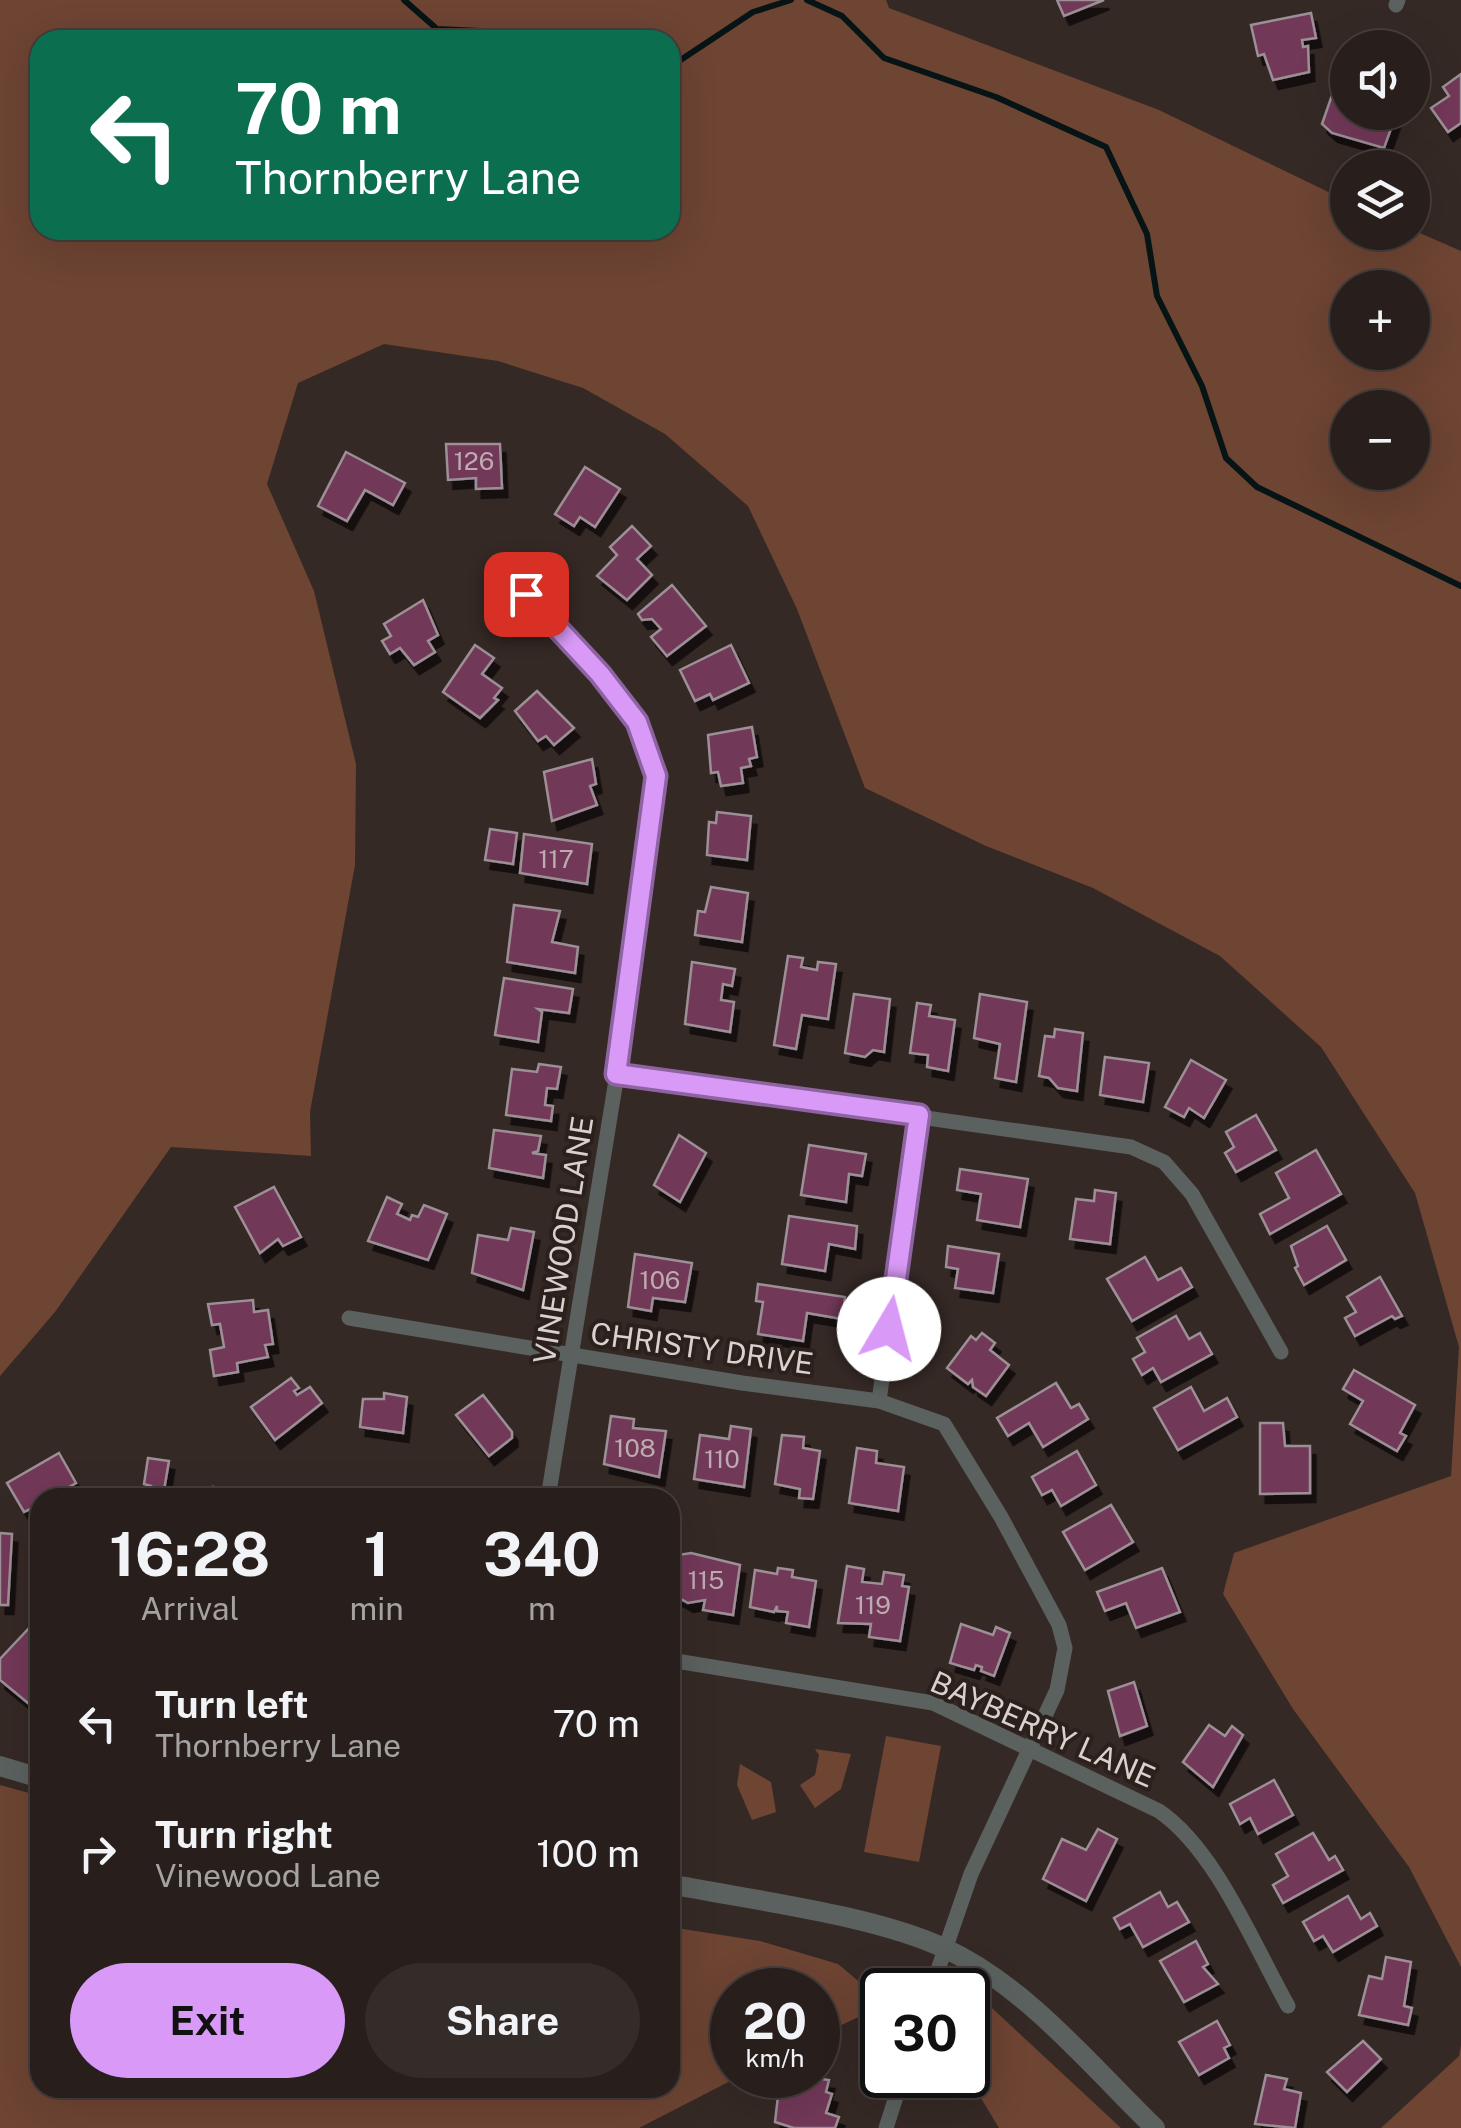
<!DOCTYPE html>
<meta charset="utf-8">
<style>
:root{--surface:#281f1c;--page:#342c29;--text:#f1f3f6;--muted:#a5a2a3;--line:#443d3b;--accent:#d99af7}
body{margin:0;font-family:"Public Sans",sans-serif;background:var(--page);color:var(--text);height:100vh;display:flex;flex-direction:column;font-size:38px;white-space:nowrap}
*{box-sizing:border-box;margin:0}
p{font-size:32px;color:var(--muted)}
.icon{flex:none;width:55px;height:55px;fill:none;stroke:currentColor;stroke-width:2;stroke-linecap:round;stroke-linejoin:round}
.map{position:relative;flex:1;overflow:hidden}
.sheet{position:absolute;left:30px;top:1488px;width:650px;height:610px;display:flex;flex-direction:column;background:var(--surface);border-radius:30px;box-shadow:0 10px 40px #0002,0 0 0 2px var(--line)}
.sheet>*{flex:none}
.banner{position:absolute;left:30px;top:30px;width:650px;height:210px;border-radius:30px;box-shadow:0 10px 40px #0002,0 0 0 2px var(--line);background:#0b6e4f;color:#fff;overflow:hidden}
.tools{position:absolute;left:1330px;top:30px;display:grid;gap:20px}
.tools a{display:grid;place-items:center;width:100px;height:100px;border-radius:50%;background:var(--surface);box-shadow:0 10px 40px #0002,0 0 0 2px var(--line);font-size:50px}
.speed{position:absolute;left:710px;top:1968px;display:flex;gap:20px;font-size:50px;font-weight:700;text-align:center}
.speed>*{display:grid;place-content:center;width:130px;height:130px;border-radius:50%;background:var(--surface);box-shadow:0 10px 40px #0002,0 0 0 2px var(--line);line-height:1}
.speed small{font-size:25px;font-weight:400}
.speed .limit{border:5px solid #111;border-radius:15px;background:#fff;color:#111}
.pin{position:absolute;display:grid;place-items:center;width:85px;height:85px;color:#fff;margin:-42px;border-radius:20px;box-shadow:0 5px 15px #0006}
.me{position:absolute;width:110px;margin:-55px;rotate:8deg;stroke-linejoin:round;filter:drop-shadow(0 0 8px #0008)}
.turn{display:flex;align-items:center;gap:35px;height:210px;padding:0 40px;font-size:45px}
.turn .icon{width:130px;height:130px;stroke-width:2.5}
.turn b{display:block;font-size:70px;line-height:85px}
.eta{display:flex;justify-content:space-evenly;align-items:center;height:170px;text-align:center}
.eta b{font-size:60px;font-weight:700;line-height:70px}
.primary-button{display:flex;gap:20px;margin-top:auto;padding:20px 40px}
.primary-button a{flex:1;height:115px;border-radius:60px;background:var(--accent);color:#111;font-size:40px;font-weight:700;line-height:115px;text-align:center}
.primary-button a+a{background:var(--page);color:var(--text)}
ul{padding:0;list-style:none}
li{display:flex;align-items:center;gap:30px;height:130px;padding:0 40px}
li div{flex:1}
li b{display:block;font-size:38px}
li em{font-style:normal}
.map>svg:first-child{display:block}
</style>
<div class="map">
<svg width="1461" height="2128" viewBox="0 0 1461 2128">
<defs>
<filter id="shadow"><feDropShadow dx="5.5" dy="9" stdDeviation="0" flood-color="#0009"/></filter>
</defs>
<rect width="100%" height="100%" fill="#352925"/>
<g fill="#6e4433" fill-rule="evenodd">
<path d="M0 0H886L889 8 1159 110 1347 201 1348 232 1413 230 1461 251V1967L1409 1867 1293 1709 1223 1594 1234 1553 1451 1476 1459 1347 1415 1193 1321 1047 1220 956 1093 888 986 846 865 788 797 609 748 506 665 434 583 388 498 361 384 344 298 383 267 484 314 591 356 764 355 865 310 1112 311 1156 171 1147 55 1312 0 1376ZM670 40V230H40V40ZM1348 288H1412V352H1348ZM1348 408H1412V472H1348Z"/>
<path d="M886 1736 941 1746 919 1862 864 1852Z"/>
<path d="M815 1749 851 1754 841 1789 815 1808 800 1785 815 1775 819 1755Z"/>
<path d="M740 1764 771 1782 776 1812 752 1820 737 1785Z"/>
<path d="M0 1785 40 1796V2088H670V1927L760 1941 838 1964 870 1991 865 2014 818 2036V1990H732V2075H742L639 2128H0Z"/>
<path d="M968 1992 978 1995 1121 2128H999L967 2075Z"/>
<path d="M1461 2045V2128H1381L1459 2056Z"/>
</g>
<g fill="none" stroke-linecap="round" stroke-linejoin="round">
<g stroke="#071415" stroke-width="6">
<path d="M404 0 437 29 503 32 510 40"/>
<path d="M807 0 842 16 884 58 996 97 1106 147 1147 234 1157 296 1202 386 1226 458 1257 487 1461 586"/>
<path d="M670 67 753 12 791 0"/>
</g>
</g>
<g fill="#723859" stroke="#9d8f96" stroke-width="2.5" filter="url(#shadow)">
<path d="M1057 0H1104L1064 16Z"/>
<path d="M1311 13 1316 38 1302 40 1303 47 1308 46 1309 72 1273 80 1264 54 1258 56 1251 25Z"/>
<path d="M1461 74V123L1448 132 1431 108 1449 96 1443 87Z"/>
<path d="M1338 78 1348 82V112H1397L1384 148 1332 133 1322 124Z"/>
<path d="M446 444H500L502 488 476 489V478L448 480Z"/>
<path d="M346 452 405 483 393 505 365 490 347 521 318 506Z"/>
<path d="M585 467 620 489 595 527 580 517 574 526 555 514Z"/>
<path d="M632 526 651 546 637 559 652 575 627 600 597 576 617 555 610 547Z"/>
<path d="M672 585 706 626 667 656 651 637 661 629 652 619 642 620 638 614Z"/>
<path d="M423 600 438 635 428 641 435 652 414 665 400 648 390 654 382 641 391 636 384 624Z"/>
<path d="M475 645 494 658 482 674 502 688 494 698 498 700 480 718 443 692Z"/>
<path d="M731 645 749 683 713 700 710 694 695 701 680 670Z"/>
<path d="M537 691 574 728 554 745 546 736 538 741 515 711Z"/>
<path d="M752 727 757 757 749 759 751 766 741 768 743 783 721 786 718 772 711 773 708 735Z"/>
<path d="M592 759 596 784 590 786 597 805 552 821 544 772Z"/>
<path d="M717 812 751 816 747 860 707 855 709 822 716 823Z"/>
<path d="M490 829 517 833 513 864 485 860Z"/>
<path d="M524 834 592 844 587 884 520 873Z"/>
<path d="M711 887 748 893 742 942 695 935 698 911 705 912Z"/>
<path d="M514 905 560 911 552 942 578 947 575 973 507 962Z"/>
<path d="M788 956 803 958 801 967 817 970 818 962 836 964 828 1019 802 1015 796 1049 774 1045Z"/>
<path d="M692 962 735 969 732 986 723 984 721 1000 734 1002 730 1032 685 1024Z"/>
<path d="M504 978 573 989 569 1013 538 1009 542 1012 538 1042 495 1035Z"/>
<path d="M854 994 890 999 884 1052 873 1050 865 1057 845 1053Z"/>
<path d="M980 994 1027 1002 1016 1082 995 1078 1000 1044 974 1038Z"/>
<path d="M917 1003 931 1005 929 1016 955 1020 948 1071 927 1067 928 1055 910 1053Z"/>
<path d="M1055 1029 1083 1033 1077 1091 1058 1088 1049 1078 1039 1076 1045 1036 1054 1037Z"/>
<path d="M1105 1057 1149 1063 1143 1102 1100 1095Z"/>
<path d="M1191 1060 1226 1080 1204 1118 1189 1108 1184 1117 1165 1107Z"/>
<path d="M539 1064 561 1067 557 1089 547 1088 545 1105 553 1106 551 1121 506 1115 512 1069 537 1072Z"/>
<path d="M1256 1115 1276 1150 1236 1172 1225 1153 1234 1147 1226 1132Z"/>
<path d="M494 1130 541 1136 538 1151 532 1153 546 1155 543 1178 489 1168Z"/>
<path d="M679 1135 706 1153 680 1202 654 1185Z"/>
<path d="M809 1145 866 1154 862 1176 849 1174 846 1202 801 1195Z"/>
<path d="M1316 1150 1341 1194 1270 1234 1260 1214 1289 1198 1276 1173Z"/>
<path d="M960 1169 1028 1179 1020 1227 977 1220 981 1194 957 1190Z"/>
<path d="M274 1187 301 1237 283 1246 278 1239 260 1253 235 1207Z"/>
<path d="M1095 1190 1116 1193 1110 1244 1070 1239 1076 1199 1094 1201Z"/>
<path d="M387 1197 402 1204 397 1214 410 1220 412 1215 418 1217 424 1205 447 1214 428 1260 368 1241Z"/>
<path d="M789 1216 857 1226 855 1249 829 1244 825 1271 782 1264Z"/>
<path d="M1327 1226 1346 1260 1304 1285 1295 1268 1298 1266 1291 1246Z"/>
<path d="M511 1228 534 1232 523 1290 472 1273 478 1235 508 1240Z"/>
<path d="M948 1246 999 1254 993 1293 955 1288 958 1269 946 1267Z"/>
<path d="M635 1254 692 1263 685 1302 653 1298 651 1311 628 1307Z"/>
<path d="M1145 1257 1158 1280 1181 1268 1192 1287 1132 1321 1107 1279Z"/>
<path d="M1380 1277 1402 1316 1395 1319 1392 1316 1355 1336 1345 1318 1356 1312 1347 1297Z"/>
<path d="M758 1284 845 1297 842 1319 807 1313 803 1341 758 1334 763 1302 756 1301Z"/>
<path d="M253 1300 254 1312 268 1310 273 1344 265 1345 268 1357 237 1363 238 1372 214 1376 210 1350 224 1347 220 1324 212 1325 208 1304Z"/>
<path d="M1176 1316 1189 1339 1200 1333 1212 1354 1161 1382 1153 1368 1142 1375 1133 1359 1145 1352 1137 1338Z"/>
<path d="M982 1333 995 1343 990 1350 1009 1365 986 1396 973 1387 972 1380 968 1384 947 1368 971 1336 976 1340Z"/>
<path d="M1354 1370 1415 1405 1400 1433 1406 1436 1397 1451 1350 1424 1363 1401 1343 1389Z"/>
<path d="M291 1378 299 1388 294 1391 297 1395 310 1387 322 1403 275 1440 251 1407Z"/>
<path d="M1056 1383 1071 1408 1079 1404 1088 1419 1043 1447 1029 1423 1008 1436 997 1418Z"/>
<path d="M1191 1387 1204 1411 1227 1398 1237 1417 1178 1450 1154 1408Z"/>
<path d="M384 1393 407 1397 403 1433 360 1427 363 1399H384Z"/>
<path d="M483 1395 512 1432V1438L489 1456 456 1415Z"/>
<path d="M611 1416 634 1419 633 1428 666 1431 659 1477 604 1464Z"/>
<path d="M1260 1423H1283L1285 1446H1310V1493L1260 1494Z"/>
<path d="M731 1426 751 1429 744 1487 694 1479 700 1435 729 1439Z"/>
<path d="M782 1435 804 1437 803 1448 820 1451 813 1499 799 1498 800 1489 775 1484Z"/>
<path d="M857 1448 877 1451 876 1463 904 1467 898 1511 849 1503Z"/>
<path d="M1077 1451 1096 1485 1061 1506 1052 1490 1042 1495 1032 1477Z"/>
<path d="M59 1453 76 1483 50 1498H40V1505L24 1512 7 1483Z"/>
<path d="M148 1458 169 1461 164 1490 184 1498H149L151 1486 144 1484Z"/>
<path d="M213 1487 261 1495V1498H211Z"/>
<path d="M1111 1505 1133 1542 1085 1570 1063 1532Z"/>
<path d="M0 1533 12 1534 8 1605H0Z"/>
<path d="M691 1553 740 1565 733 1615 703 1610 705 1600 688 1603 672 1594 678 1555Z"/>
<path d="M847 1566 864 1569 862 1582 882 1584 884 1572 904 1575 902 1586 909 1587 900 1641 869 1637 871 1624 838 1623Z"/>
<path d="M778 1568 793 1570 792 1577 816 1581 809 1627 786 1623 788 1612 777 1611V1606L774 1612 750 1607 755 1570 777 1574Z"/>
<path d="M1162 1568 1180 1612 1136 1628 1126 1603 1105 1611 1097 1592Z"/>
<path d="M961 1624 993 1635 996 1627 1010 1633 994 1676 981 1671 982 1667 976 1665 974 1670 950 1663Z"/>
<path d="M31 1626 40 1634 36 1657 40 1661V1701L34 1708 0 1680V1659Z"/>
<path d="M1134 1682 1147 1726 1120 1736 1108 1691Z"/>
<path d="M1209 1725 1225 1736 1232 1726 1243 1735 1213 1787 1183 1762Z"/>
<path d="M1274 1780 1293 1815 1258 1834 1250 1818 1240 1824 1230 1804Z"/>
<path d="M1098 1829 1117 1839 1086 1901 1043 1879 1062 1839 1086 1850Z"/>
<path d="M1313 1833 1329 1860 1335 1856 1343 1870 1283 1903 1273 1885 1288 1876 1276 1854Z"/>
<path d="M1160 1892 1168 1907 1177 1902 1189 1922 1143 1947 1130 1924 1120 1929 1114 1918Z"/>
<path d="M1348 1896 1361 1919 1370 1913 1377 1926 1333 1952 1323 1936 1314 1941 1303 1922Z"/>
<path d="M1196 1941 1208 1964 1203 1967 1218 1984 1184 2002 1160 1961Z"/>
<path d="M1386 1957 1411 1962 1404 2006 1412 2008 1408 2025 1359 2015 1369 1976 1382 1979Z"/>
<path d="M1217 2021 1230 2045 1224 2048 1229 2058 1199 2075 1179 2042Z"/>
<path d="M1363 2041 1381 2059 1347 2092 1327 2072Z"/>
<path d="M790 2075 829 2080 826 2092 832 2094 826 2113 839 2117 835 2128H794L775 2122 778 2096 782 2098Z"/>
<path d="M1266 2075 1287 2079 1284 2089 1301 2093 1295 2128 1255 2124Z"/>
</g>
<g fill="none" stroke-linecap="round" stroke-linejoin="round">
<g stroke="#5b615e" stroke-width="15">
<path d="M1396 5 1398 0"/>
<path d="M501 568 600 674 637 722 656 776 617 1074 548 1498"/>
<path d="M617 1074 1131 1147 1164 1162 1192 1194 1281 1352"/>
<path d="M349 1318 742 1383 879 1401 944 1424 1001 1517 1059 1625 1065 1648 1057 1690 971 1874 931 1990"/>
<path d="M879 1401 919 1115"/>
<path d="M670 1660 933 1703 1159 1811C1216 1850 1254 1946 1288 2006"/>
<path d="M886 2128 903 2075"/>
</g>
<g stroke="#5b615e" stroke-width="20">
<path d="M0 1766 40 1778"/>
<path d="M670 1884C750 1900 875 1915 946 1949 1027 1987 1091 2066 1155 2128"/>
</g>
</g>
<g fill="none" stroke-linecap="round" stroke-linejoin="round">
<defs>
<path id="route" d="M526 594 600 674 637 722 656 776 616 1074 919 1115 889 1329"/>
</defs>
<use href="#route" stroke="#8d64a1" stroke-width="25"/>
<use href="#route" stroke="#d99af7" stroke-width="18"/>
</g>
<g text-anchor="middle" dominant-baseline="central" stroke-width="8" stroke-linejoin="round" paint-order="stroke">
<g font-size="25" fill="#beabb1">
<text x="474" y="461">126</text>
<text x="556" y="859">117</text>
<text x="660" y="1280">106</text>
<text x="635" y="1448">108</text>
<text x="722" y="1459">110</text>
<text x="706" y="1580">115</text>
<text x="873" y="1605">119</text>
</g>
<g font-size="30" fill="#d8d1ce" stroke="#2b201b">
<text transform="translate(563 1240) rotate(-81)">VINEWOOD LANE</text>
<text transform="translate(702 1348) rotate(8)">CHRISTY DRIVE</text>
<text transform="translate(1043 1729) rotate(24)">BAYBERRY LANE</text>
</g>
</g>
</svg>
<div class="tools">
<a><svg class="icon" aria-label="sound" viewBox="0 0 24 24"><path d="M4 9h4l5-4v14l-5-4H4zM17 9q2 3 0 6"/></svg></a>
<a><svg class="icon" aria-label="layers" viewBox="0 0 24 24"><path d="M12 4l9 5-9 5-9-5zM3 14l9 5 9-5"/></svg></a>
<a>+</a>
<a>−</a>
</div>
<div class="speed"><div>20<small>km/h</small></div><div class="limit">30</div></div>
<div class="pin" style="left:526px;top:594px;background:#d93025"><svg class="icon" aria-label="arrive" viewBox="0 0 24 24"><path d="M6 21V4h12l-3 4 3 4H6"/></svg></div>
<svg class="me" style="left:889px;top:1329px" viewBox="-20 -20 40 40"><circle r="19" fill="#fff"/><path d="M0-13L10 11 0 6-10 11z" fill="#d99af7"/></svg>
<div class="banner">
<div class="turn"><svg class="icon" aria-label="left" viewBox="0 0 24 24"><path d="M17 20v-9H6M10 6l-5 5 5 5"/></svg><div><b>70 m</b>Thornberry Lane</div></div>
</div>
<section class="sheet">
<div class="eta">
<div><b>16:28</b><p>Arrival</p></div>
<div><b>1</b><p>min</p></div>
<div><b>340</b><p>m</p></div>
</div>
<ul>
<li><svg class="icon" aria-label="left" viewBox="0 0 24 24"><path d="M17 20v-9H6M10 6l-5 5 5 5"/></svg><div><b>Turn left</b><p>Thornberry Lane</p></div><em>70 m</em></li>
<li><svg class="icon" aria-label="right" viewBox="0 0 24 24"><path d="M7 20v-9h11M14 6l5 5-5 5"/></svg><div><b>Turn right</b><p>Vinewood Lane</p></div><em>100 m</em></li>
</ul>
<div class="primary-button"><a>Exit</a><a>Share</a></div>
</section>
</div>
